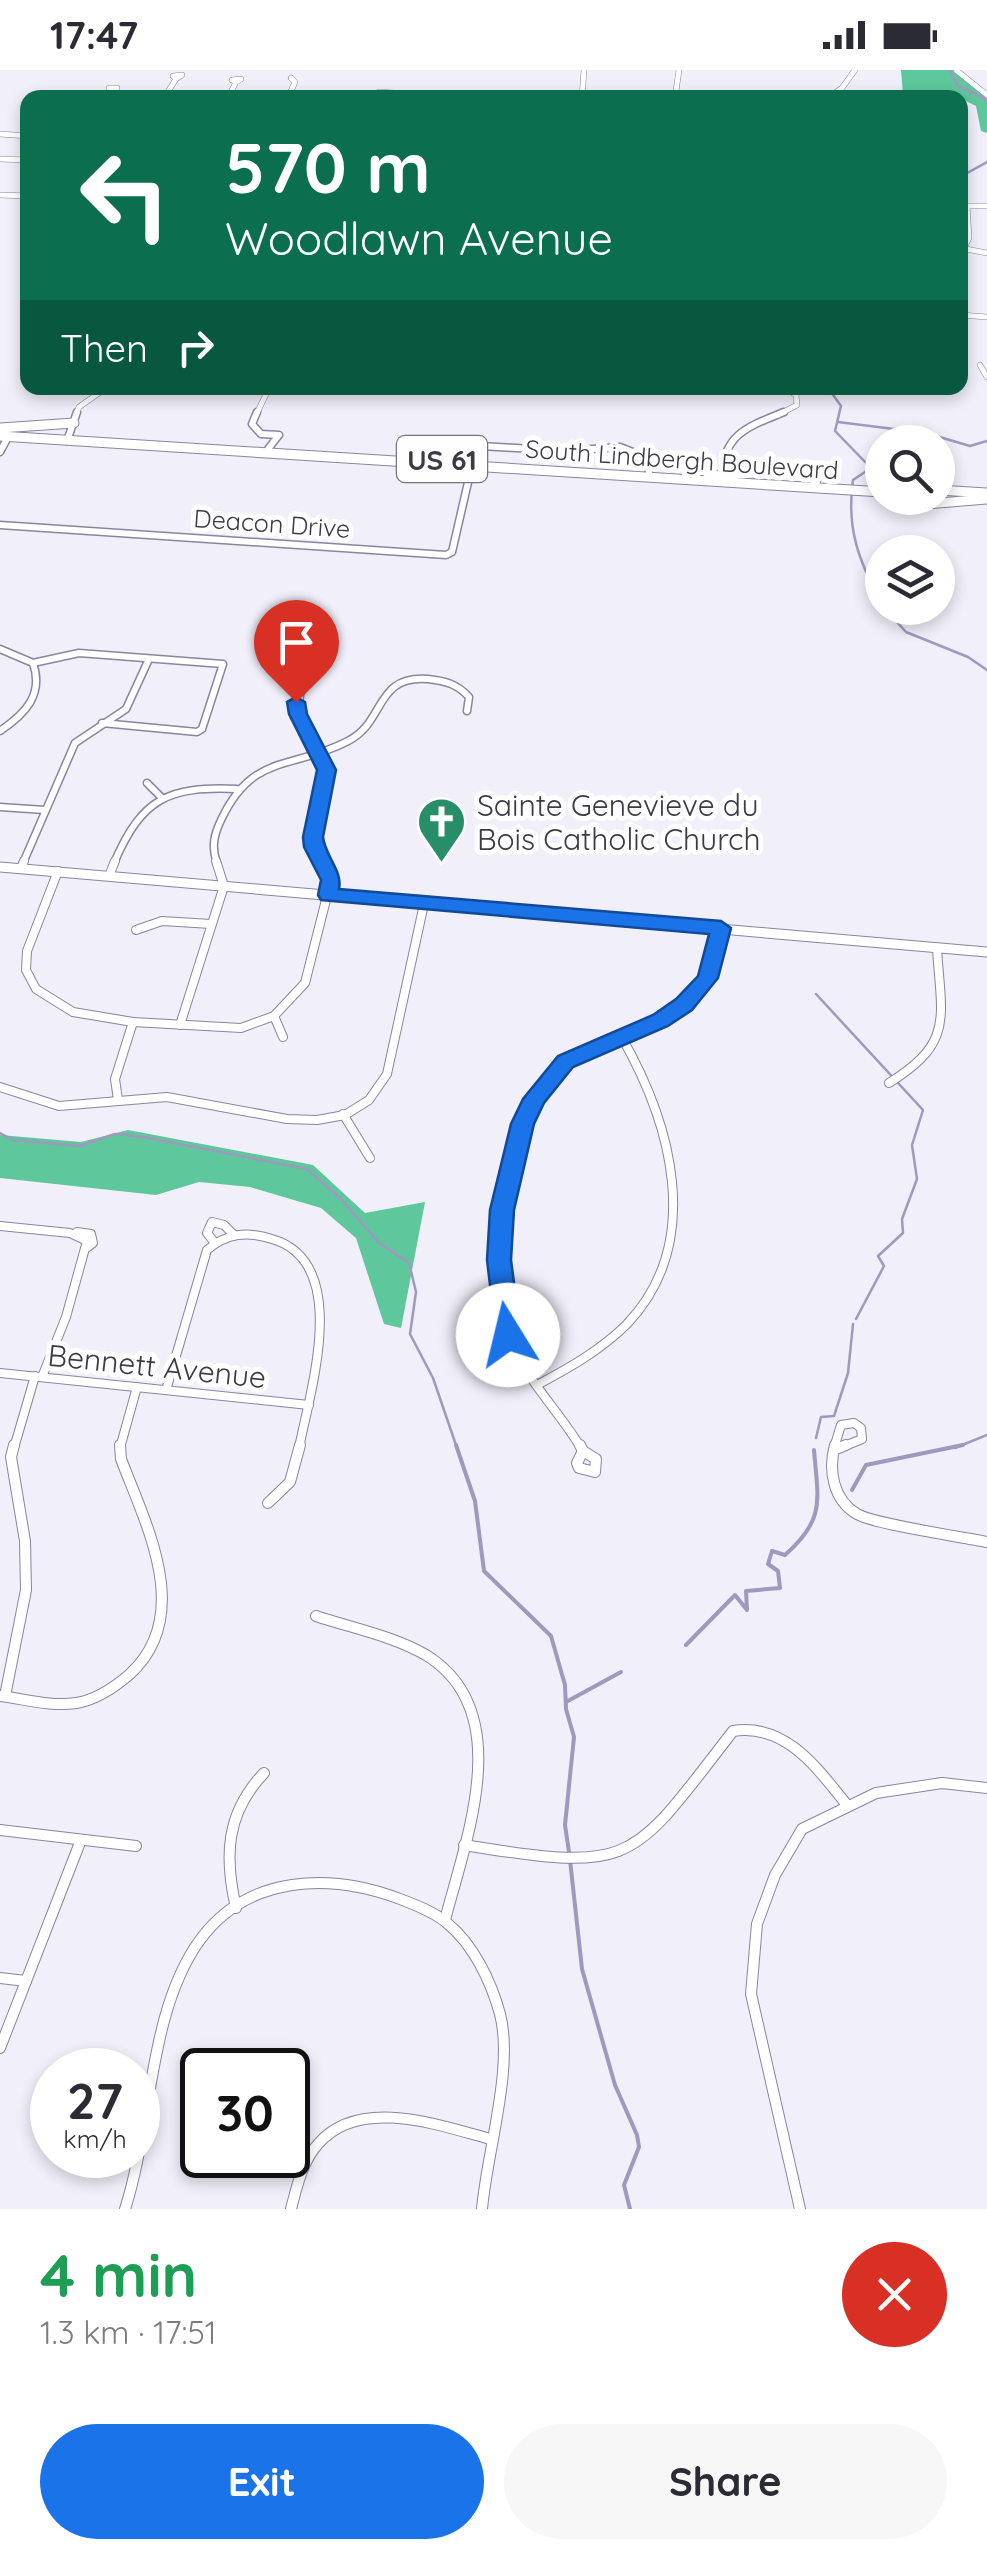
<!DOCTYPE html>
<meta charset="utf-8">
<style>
:root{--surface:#fff;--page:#f7f7f7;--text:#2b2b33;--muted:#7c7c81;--accent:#1a73e8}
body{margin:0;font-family:Quicksand,sans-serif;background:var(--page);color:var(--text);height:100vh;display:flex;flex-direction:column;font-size:38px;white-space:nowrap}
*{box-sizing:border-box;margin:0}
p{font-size:32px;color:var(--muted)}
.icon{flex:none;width:55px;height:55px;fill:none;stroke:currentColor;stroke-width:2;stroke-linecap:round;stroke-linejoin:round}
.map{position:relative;height:2139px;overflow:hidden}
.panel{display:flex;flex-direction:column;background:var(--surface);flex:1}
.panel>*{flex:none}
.banner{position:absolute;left:20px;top:20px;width:948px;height:305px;border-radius:20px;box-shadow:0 5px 15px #0003;background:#0b6e4f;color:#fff;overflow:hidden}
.buttons{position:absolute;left:865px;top:355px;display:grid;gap:20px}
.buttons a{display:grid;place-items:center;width:90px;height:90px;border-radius:50%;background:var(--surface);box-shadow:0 5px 15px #0003;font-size:50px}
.speed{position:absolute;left:30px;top:1978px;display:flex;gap:20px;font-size:50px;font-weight:700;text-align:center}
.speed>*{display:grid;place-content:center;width:130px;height:130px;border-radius:50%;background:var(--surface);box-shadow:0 5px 15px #0003;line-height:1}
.speed small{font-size:25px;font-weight:400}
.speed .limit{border:5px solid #111;border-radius:15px;background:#fff;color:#111}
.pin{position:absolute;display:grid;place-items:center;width:85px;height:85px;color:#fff;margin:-102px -42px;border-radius:50% 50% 50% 0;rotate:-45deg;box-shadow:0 0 10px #0007}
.pin .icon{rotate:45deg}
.me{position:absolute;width:110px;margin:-55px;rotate:351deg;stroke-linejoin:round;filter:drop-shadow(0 0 8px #0008)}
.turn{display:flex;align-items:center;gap:35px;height:210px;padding:0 40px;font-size:45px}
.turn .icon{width:130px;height:130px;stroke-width:2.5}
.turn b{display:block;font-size:70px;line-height:85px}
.then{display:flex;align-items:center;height:95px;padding:0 40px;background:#0003;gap:20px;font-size:38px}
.round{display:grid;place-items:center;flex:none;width:105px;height:105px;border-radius:52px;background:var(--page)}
.overview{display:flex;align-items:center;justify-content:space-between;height:170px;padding:0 40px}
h1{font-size:60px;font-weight:700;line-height:75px;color:#1e9e55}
.cta{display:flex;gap:20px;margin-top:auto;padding:20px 40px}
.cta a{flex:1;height:115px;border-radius:60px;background:var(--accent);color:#fff;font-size:40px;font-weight:700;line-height:115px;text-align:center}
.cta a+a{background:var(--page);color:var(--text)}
.status{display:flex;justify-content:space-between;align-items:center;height:70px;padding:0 50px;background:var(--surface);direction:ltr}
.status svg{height:28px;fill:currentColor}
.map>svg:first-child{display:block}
</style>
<div class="status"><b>17:47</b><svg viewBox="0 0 49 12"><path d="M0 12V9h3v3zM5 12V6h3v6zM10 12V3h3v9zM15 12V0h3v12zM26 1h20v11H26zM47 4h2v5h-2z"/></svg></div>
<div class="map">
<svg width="987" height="2139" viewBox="0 0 987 2139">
<rect width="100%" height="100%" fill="#f0effa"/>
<g fill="#5fc79c">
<path d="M901 0H953L987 28V63L981 61 976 36 960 28 903 25Z"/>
<path d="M128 1060 313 1095 365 1143 425 1132 401 1258 384 1254 356 1168 321 1138 250 1117 199 1112 156 1125 0 1108V1065L81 1072Z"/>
</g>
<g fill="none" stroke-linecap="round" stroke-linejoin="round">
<g stroke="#9f98bf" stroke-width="2.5">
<path d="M949 0 958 16 987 30"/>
<path d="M960 107 987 92"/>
<path d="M820 318 831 322 841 336 835 361 871 398 853 410C846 459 859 491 882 535"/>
<path d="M838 352 926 363 970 376 987 371"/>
<path d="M884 538 906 562 968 587 987 600"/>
<path d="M816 924 923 1040 912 1075 917 1109 902 1149 903 1163 878 1186 884 1196 856 1249"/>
<path d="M0 1063 13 1070 80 1076 115 1064 143 1067 307 1099 341 1129 379 1173 409 1193 416 1222 410 1264 433 1308 457 1378"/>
<path d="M816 1368 821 1347 834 1346 848 1303 853 1254"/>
<path d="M955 1378 987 1365"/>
</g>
<g stroke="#9f98bf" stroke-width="4">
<path d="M456 1375 475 1431 484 1501 551 1566 565 1615 566 1639 574 1667 565 1755 569 1782"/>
<path d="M852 1420 866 1395 963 1375"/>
<path d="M686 1575 735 1525 747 1540 746 1521 780 1518 778 1501 768 1494 772 1481 785 1485C826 1449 818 1430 814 1380"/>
<path d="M566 1632 621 1602"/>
<path d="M570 1790 582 1899 615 2015 637 2065 639 2077 624 2115 630 2139"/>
</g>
<defs>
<g id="minor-far3">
<path d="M956 0 987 25"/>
<path d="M182 5 176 9 173 6Z"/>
<path d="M241 9 236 12 232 10Z"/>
<path d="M109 18H117L112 22Z"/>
<path d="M109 28 112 22"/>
<path d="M164 28 176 9"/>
<path d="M228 28 236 12"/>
<path d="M288 28 295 12 291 8"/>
<path d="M367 28 379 22 409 24"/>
<path d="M582 28 584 0"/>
<path d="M675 28 679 0"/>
<path d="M828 28 842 18 855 0"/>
<path d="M0 64 28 66"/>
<path d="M0 125 28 126"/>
<path d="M966 179 987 183"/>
<path d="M960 186 969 168 967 136"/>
<path d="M960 245 987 247"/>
<path d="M980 295 987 307"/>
<path d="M76 345 79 337 106 318"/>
<path d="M256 345 269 318"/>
<path d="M778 345 797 335 796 325 785 318"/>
</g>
<g id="minor-far2">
<path d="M257 342 252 354 261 364 279 365 268 379"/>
<path d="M67 371 77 342"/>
<path d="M448 374 565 381 620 377 645 387 649 402"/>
<path d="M0 382 8 367"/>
<path d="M722 404C724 363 750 356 784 342"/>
<path d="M0 455 446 485 452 482 472 395"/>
<path d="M0 579 33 593"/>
<path d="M33 593 79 583 223 594 202 659 197 662 102 653"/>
<path d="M308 606C283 644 320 664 326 701 333 737 303 755 322 793"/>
<path d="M0 661C25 644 44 625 33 593"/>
<path d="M147 713 162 728"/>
<path d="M0 737 45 740"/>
<path d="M23 793 75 673 126 639 149 589"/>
<path d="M114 793C142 728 168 716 237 719"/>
<path d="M217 793C211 777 214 764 222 748 254 682 293 700 348 671 386 652 374 605 428 609 446 611 457 614 469 627L467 641"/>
</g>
<g id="minor-far1">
<path d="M21 798 24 791"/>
<path d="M58 801 27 881 26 900 36 919 73 942 133 952 241 958 274 946 305 913 331 810 321 791"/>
<path d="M109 806 115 791"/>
<path d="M136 860 162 851 211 854"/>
<path d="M274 946 283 967"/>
<path d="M180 955 224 816 216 791"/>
<path d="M889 1013C955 972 941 947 937 878"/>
<path d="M0 1017 59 1036 167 1027 287 1049 317 1050 345 1045 369 1030 387 1004 424 834"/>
<path d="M118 1030 115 1009 133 952"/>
<path d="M343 1044 370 1088"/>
<path d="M0 1156 70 1163 87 1171 66 1247 42 1307"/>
<path d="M77 1162 91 1164 93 1173 88 1177"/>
<path d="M215 1173 207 1163 212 1152 224 1155 234 1165"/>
<path d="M0 1303 309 1335"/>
<path d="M537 1315C569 1298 601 1280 627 1254 705 1172 671 1053 621 966"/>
<path d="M166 1320 207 1180C227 1163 247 1161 272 1169 352 1192 310 1321 299 1378"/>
<path d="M14 1378 35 1306"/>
<path d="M120 1378 137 1317"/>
<path d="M581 1378C559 1341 526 1310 510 1269 482 1195 501 1030 575 985 648 942 699 961 721 858"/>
<path d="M834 1378 841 1355 854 1353 861 1358 862 1369 840 1378"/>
</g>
<g id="minor">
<path d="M580 1375 583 1381"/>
<path d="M835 1375C828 1400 833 1430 857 1444 874 1454 962 1467 987 1472"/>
<path d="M834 1380 846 1375"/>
<path d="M583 1381 596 1389 595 1402 579 1398 577 1393Z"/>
<path d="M268 1433 290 1412 300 1375"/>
<path d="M316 1546C352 1558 393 1566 426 1585 517 1641 466 1768 445 1850"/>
<path d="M0 1626C25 1629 51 1637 76 1633 96 1630 115 1617 130 1604 194 1545 146 1455 121 1389L120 1375"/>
<path d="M5 1626 26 1520 25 1471 11 1387 14 1375"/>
<path d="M0 1760 136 1776"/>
<path d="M464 1775C636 1803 630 1794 733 1661 786 1653 817 1698 847 1735"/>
<path d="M236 1838C224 1786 226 1743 264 1703"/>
<path d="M0 1908 26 1911"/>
<path d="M0 1978 81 1770"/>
<path d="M125 2139C152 2056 148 1941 200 1870 248 1804 331 1803 400 1829 416 1835 434 1842 447 1853 473 1874 491 1911 500 1944 514 1998 487 2081 482 2139"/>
<path d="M291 2139C297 2116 302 2092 318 2074 359 2026 439 2055 490 2069"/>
<path d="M800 2139 751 1924 757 1854 775 1805 802 1759 876 1723 942 1713 987 1718"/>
</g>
<g id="tertiary-far1">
<path d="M0 89 28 90"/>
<path d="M960 136H987"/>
</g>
<path id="tertiary" d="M0 797 987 882"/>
<g id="primary">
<path d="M0 358 74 353"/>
<path d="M0 366 882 422"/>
<path d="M708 406 804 400 817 405 815 413"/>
<path d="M938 420 987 423"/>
<path d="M887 428 902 436 987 429"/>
</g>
</defs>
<use href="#minor-far3" stroke="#8985a0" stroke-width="6"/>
<use href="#minor-far2" stroke="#8985a0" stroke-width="9"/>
<use href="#minor-far1" stroke="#8985a0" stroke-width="10"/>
<use href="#minor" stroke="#8985a0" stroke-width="12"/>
<use href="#tertiary-far1" stroke="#8985a0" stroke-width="6"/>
<use href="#tertiary" stroke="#8985a0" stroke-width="11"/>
<use href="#primary" stroke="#8985a0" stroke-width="11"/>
<use href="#minor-far3" stroke="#fff" stroke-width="5"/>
<use href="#minor-far2" stroke="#fff" stroke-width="6"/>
<use href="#minor-far1" stroke="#fff" stroke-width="8"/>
<use href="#minor" stroke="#fff" stroke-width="10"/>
<use href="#tertiary-far1" stroke="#fff" stroke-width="5"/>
<use href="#tertiary" stroke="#fff" stroke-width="9"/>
<use href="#primary" stroke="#fff" stroke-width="9"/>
</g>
<path fill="#1a73e8" stroke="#114b97" stroke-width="2.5" d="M296 627 305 632 307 644 336 700 323 767C325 786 343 801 339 819L721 851 731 858 718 908 692 940 668 956 573 997 544 1033 534 1054 514 1140 511 1190 521 1265 517 1272H499L496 1265 487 1190 490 1140 511 1054 523 1029 558 986 653 945 676 929 698 906 709 864 321 830 318 825 321 810 304 777 303 767 317 700 289 644 287 632Z"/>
<defs>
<symbol id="church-pin" viewBox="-11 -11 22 30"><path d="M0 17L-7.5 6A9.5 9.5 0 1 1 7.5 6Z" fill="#288d69" stroke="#fefefe"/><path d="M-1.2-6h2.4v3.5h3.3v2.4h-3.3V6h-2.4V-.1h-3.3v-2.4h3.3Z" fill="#fff"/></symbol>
</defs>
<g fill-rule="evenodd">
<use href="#church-pin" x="414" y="724" width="55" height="75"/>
</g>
<g text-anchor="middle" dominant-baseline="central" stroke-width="10" stroke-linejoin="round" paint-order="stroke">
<g font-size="25" fill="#3c3a45" stroke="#fefefe">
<text transform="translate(682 389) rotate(4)">South Lindbergh Boulevard</text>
<text transform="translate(272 453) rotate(4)">Deacon Drive</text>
</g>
<rect fill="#fefefe" stroke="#76757c" stroke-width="2.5" x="397" y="366" width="90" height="46" rx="8"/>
<g font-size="28" font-weight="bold" fill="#3c3a45">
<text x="442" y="389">US 61</text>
</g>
<g font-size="30" fill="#3c3a45" stroke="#fefefe" text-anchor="start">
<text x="477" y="735">Sainte Genevieve du<tspan x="477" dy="34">Bois Catholic Church</tspan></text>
</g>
<g font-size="30" fill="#3c3a45" stroke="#fefefe">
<text transform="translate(157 1296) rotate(6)">Bennett Avenue</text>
</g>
</g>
</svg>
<div class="buttons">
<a><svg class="icon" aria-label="search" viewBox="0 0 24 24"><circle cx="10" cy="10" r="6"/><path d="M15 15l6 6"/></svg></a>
<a><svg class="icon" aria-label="layers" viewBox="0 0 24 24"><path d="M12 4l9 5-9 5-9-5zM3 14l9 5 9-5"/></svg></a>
</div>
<div class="speed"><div>27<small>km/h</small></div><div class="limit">30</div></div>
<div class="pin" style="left:296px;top:632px;background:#d93025"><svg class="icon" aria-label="arrive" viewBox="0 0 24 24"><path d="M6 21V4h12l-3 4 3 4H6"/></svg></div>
<svg class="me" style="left:508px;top:1265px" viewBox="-20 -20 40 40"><circle r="19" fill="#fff"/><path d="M0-13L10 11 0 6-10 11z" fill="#1a73e8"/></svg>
<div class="banner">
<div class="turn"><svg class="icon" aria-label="left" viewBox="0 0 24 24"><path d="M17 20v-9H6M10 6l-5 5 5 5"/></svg><div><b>570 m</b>Woodlawn Avenue</div></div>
<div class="then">Then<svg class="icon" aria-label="right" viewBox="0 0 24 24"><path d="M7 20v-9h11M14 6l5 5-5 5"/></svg></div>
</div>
</div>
<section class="panel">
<div class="overview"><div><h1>4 min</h1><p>1.3 km · 17:51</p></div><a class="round" style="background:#d93025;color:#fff"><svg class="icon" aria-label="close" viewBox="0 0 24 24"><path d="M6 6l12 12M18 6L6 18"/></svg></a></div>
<div class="cta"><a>Exit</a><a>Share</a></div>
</section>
